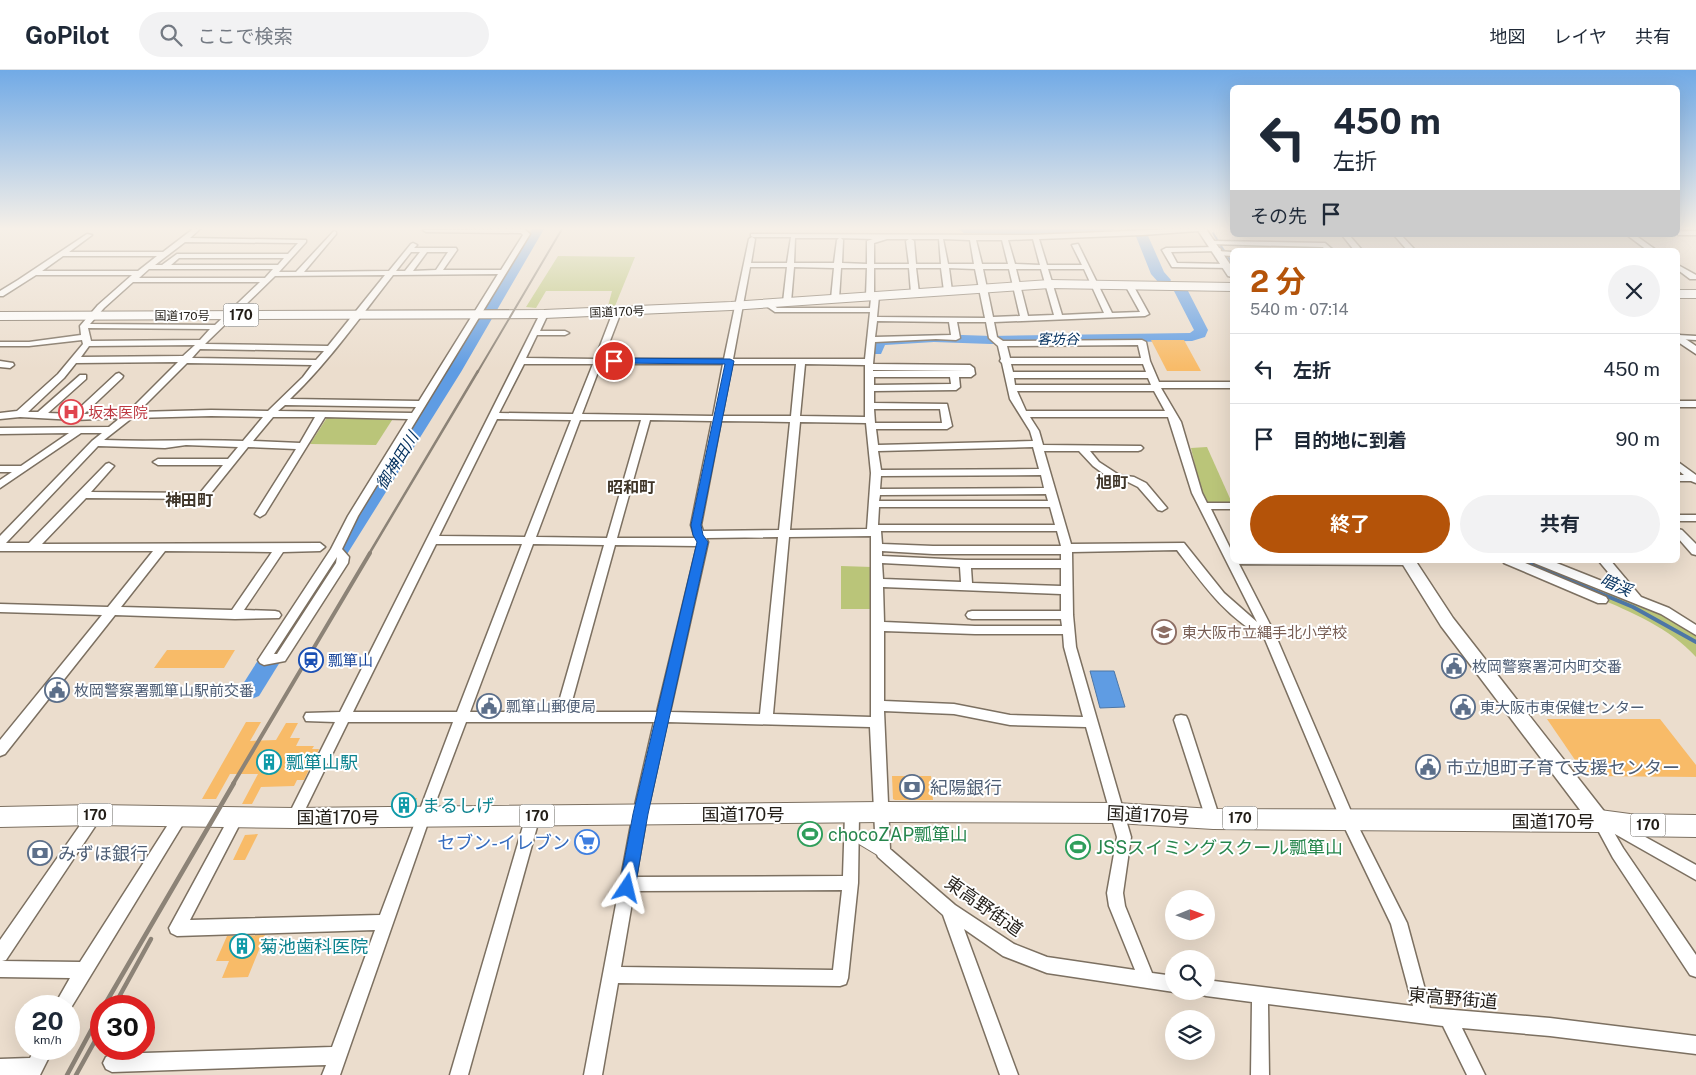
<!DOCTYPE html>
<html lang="ja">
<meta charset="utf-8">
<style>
:root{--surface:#fff;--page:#f2f2f3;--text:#1f2937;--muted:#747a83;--line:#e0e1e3;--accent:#b45309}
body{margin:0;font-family:"Public Sans","Noto Sans JP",sans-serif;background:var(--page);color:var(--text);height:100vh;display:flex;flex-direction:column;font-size:19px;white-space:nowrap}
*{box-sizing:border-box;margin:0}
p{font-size:16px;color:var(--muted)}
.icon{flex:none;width:28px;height:28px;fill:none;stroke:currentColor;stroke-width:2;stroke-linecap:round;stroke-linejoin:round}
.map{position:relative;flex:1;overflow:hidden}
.details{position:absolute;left:1230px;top:178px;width:450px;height:315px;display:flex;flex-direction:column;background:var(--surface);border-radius:8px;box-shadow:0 5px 20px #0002}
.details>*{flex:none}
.hud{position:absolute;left:1230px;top:15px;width:450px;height:152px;border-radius:8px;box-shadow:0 5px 20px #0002;background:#fff;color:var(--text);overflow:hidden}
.needle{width:32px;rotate:89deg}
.tools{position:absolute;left:1165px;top:820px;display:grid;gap:10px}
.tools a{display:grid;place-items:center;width:50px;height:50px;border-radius:50%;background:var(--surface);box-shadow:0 5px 20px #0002;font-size:25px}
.speed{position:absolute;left:15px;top:925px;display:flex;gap:10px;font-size:25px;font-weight:700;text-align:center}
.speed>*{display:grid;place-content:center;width:65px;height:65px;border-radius:50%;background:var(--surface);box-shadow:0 5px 20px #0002;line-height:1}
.speed small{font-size:12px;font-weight:400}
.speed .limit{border:8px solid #d22;background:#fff;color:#111}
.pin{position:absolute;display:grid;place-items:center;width:42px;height:42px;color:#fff;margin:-21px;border:2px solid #fff;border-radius:50%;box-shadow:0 1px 5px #0007}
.me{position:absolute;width:55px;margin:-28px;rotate:10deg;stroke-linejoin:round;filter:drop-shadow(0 0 4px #0008)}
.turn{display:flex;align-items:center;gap:18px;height:105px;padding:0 20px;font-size:22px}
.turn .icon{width:65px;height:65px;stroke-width:2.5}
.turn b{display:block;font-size:35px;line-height:42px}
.then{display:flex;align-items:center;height:48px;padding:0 20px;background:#0003;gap:10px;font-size:19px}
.round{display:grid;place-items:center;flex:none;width:52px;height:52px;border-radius:26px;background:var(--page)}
.summary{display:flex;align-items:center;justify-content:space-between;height:85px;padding:0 20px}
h1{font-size:30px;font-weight:700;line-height:38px;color:var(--accent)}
.button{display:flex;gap:10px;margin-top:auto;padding:10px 20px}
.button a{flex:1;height:58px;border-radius:30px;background:var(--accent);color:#fff;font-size:20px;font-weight:700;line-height:58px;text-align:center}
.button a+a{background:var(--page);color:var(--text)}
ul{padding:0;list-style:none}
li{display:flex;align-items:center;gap:15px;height:70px;padding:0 20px;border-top:1px solid var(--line)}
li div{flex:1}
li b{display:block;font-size:19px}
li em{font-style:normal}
header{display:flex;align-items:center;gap:30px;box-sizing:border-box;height:70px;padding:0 25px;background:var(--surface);border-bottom:1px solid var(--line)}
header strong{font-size:24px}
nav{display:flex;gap:28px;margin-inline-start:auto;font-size:18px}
.search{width:350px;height:45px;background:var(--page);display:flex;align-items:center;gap:12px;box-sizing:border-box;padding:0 18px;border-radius:28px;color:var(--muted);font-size:19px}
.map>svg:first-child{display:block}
</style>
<header>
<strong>GoPilot</strong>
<div class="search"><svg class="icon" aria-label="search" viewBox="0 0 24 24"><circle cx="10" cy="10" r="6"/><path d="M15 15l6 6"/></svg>ここで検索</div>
<nav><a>地図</a><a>レイヤ</a><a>共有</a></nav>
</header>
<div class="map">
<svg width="1696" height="1005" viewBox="0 0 1696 1005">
<rect width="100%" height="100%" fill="#ebddcd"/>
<g fill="#bac579">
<path d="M558 186 635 187 615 236H608L612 221H546L536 238 526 237Z"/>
<path d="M328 346 394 347 376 375 310 374Z"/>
<path d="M1207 377 1232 433H1209L1203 430 1191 378Z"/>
<path d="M841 496 872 497V539H841Z"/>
<path d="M1614 520 1696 561V587C1670 558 1631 542 1596 527Z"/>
</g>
<path fill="#5f9ce3" stroke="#4d76a6" d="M1090 601H1114L1125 637 1100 638Z"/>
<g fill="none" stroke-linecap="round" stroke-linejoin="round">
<g stroke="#4d76a6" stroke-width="2">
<path d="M1213 163 1218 171"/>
<path d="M1221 176 1225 182"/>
<path d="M1227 185 1232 193"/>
</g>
<path stroke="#4d76a6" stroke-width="4" d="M1521 490 1633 537 1696 572"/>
<g fill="#5f9ce3" fill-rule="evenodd">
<path d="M532 159H544L461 302 339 497 332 499 325 497 322 492 445 302Z"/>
<path d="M958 159H1114L1108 163 1059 165 964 163Z"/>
<path d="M1133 159H1145L1164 202 1171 210 1169 213H1159L1151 204Z"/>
<path d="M1181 217 1188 221 1208 260 1205 267 1192 271 991 274 934 272 885 275 881 284H871L869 281V274L871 271 882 267 934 264 991 266 1190 263 1194 260 1174 221Z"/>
<path d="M282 563 290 565 293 571 259 626 251 629 243 626 240 620 243 614 274 565Z"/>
</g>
</g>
<g fill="#f8bb68">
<path d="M1151 270H1184L1201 301H1167Z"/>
<path d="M167 580H235L224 598H154Z"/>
<path d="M1547 649H1660L1696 695V707L1586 706Z"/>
<path d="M246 652H261L250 671 276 670 286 653H298L290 668H300L296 676H314L312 679H319L304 710H297L294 716 261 717 252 734H242L258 704H230L216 729H202Z"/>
<path d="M892 706H931L933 730H895L893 729Z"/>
<path d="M417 728 414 735H394L397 729Z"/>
<path d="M258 764 245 790H233L245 765Z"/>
<path d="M265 865 248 907 222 908 229 891H216L227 866Z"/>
</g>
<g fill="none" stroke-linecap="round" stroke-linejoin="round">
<defs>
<path id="pedestrian" d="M853 759 887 778 889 782 887 786 883 787 879 786 849 768 847 764 849 760Z"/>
<g id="minor">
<path d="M193 159H200L190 168 306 170V172L279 202H296L334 161 336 162V164L304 202 389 201 411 174 413 173 417 175 414 178H456L457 180 443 200H501L523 165 521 163 426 162 423 160 524 159 530 164 358 446 342 479 349 487 348 493 285 591 264 595 260 593 258 590 331 479 348 446 408 349 325 347 265 444 260 447 255 444 296 379 248 377 207 428 203 429 86 428 42 474 320 473 325 477 320 481 283 482 244 540 275 541 279 542 281 545 279 548 235 549 115 545 5 684 0 686V670L102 545 0 542V534L108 537 153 481H0V466L92 371 102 363H81L0 418V410L12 402H0V396H21L69 363 0 364V358L109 357 120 348 75 350 20 347 0 349V343L17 341 58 304 83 274 82 270 29 276H0V272H29L81 265 80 256 98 235 132 205H36L3 226H0V221L18 210 87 164 92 165 69 182H163ZM185 172 298 173 288 184H177L162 195H155ZM411 182H420L405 201H396ZM427 182H448L436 200 413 201ZM63 186H157L138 201H42ZM179 188H284L278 195H171ZM149 199H273L265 208H139ZM498 204 419 331 290 329C329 292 359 248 393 205ZM385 205 328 276 205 274 275 206ZM133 212H260L215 255 90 254 104 238ZM88 258 210 259 200 270 91 271ZM195 275 183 286 81 287 89 276ZM200 279 324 281 316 290 192 288ZM178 292 127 343 84 344 122 308 123 306 119 303 116 304 73 344 48 343 86 309V305H80L38 342H28L64 308 76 293ZM187 293 312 295 303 307 268 341 211 340 138 342ZM285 335 416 337 412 343 278 341ZM211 346 263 347 243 371C196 369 151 372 104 370L132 348ZM273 347H315L300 373 253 371ZM186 375 238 377 228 389H158L153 392 158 395H223L200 423 91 422 114 396 109 393 106 394 29 473H6L98 376 165 378ZM165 481 272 482 232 540 121 537ZM337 487 336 493 277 584H274Z"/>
<path d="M1174 159H1201L1198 161 1142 165 1039 169 1047 195H1082L1072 175 1078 174 1112 243 1140 242 1125 215 1129 213 1133 215 1149 244 1145 246 994 252 997 267 1003 271 1142 270 1146 272 1150 291 1159 312H1232V318H1161L1181 352 1202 423 1207 433H1232V439H1211L1232 482V490H1412L1411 494 1407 495 1239 494 1275 564 1353 746 1407 853 1430 938 1550 948 1696 966V984L1550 966 1462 958 1485 1005H1467L1443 956 1268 934 1269 1005H1251L1252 932 1206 926 1200 924 1199 921H1206V910L1413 936 1391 854 1340 748 1264 567C1226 548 1202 513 1177 480L1072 482 1073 545 1076 577 1131 767 1123 823 1125 836 1152 903 1174 906V921H1176L1174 922 1047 903 1003 886 964 859 1018 1005H1000L943 845 878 787 876 782 870 657 667 652 647 744 636 807 843 806 845 744 847 740 852 738 857 740 859 744 858 813 848 908 846 914 840 916 618 913 602 1005H584L633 744 654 652H466L430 747 340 1005H322L326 995 112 1002 106 999 103 993 106 987 112 984 332 977 375 860 177 866 171 863 169 858 231 744 236 742 241 744 243 748 190 850 380 845 453 652H348L299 752 294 754 289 752 287 748 335 652 306 651 304 647 306 643 340 642 541 242 548 244 540 261H565L569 263 565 265H537L526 288 595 289 613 242 617 240 621 242 603 289H724L749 169 752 167 755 169 751 193H787L791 167H753L751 166V164L1031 165ZM795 168H839L837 170 834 193H794ZM841 168 873 169 867 171V194L842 193 843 170ZM887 169H909L906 171 909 194H874V173ZM911 169H939L941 194H916L914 171ZM943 169 970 170 974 194H948ZM1033 169 1040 195 1015 194 1008 170ZM976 170H1002L1008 194H982ZM750 197H787L783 232 787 234 791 232 794 197 834 198 831 229 835 231 839 229 841 198H867L866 226 871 228 870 238H777L769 231 762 233 775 242H870L865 289H733ZM874 198H909L911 223 915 225 919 223 916 198H941L944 221 948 223 952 221 949 198 975 199 985 248 877 247 879 226 874 224ZM983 199H1009L1020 246 993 247ZM1016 199H1041L1054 245 1028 246ZM1048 199H1084L1104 243 1062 245ZM877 251 949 252 951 265 875 267ZM957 252H986L989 268 998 276 1001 289 1000 291 1002 293 1010 329 1030 361 1033 371 878 375 876 359H947L952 356 947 334 874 333V321L956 320 960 317 959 307H971L975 304 974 298 970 295 873 294 875 272 936 269 956 270 960 268ZM1138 275 1141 288H1010L1007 276ZM524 294H593L573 344 499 343ZM601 294H723L713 346 582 344ZM732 294H796L791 346H722ZM805 294 865 295V347L800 346ZM1011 294H1143L1146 302H1013ZM873 300 966 301H873ZM874 307H950L951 314 874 315ZM1014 308H1148L1151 315H1015ZM1017 321H1154L1165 341H1026ZM874 339H940L942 353H875ZM1030 347H1168L1192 423 1257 552 1224 523 1184 473 1071 474 1044 381H1079L1093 396 1112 410 1128 412 1138 417 1158 440 1162 441 1167 438 1146 413 1134 407 1119 405 1099 392 1090 381H1138L1141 380 1143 378 1141 376 1043 375 1039 361ZM497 349 571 350 525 467 439 466ZM580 350H641L607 468 536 467ZM650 350 712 351 691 455 695 468H617ZM721 351 790 352 779 460 703 461 701 455ZM800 352 866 353 871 403 867 459 790 460ZM1033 377 1039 399 881 400 878 381ZM1041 405 1044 418 880 419 881 406ZM1046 424 1048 431H879L880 425ZM879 437H1050L1055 455H878ZM881 461H1057L1061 476H933L882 474ZM871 466V647L773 644 789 467ZM778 467 760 644 670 642 708 472 706 468ZM436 474H522L457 642H353ZM533 474 604 475 556 642H470ZM615 475 697 476 657 642H569ZM882 481 933 484H1061V490H965L882 486ZM882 493 960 497 961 512 883 509ZM971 498H1061V516L972 513ZM883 517 1061 524V541H972L968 542 966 545 968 548 972 549H1061L1062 556H975L884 552ZM884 561 975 564H1063L1064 577 1083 647 1010 645 954 634 884 631ZM884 641 954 644 1010 655 1086 657 1117 767 1107 823 1109 836 1135 900 1047 887 1014 874 955 835 890 779ZM842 820 833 900 621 897 634 821Z"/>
<rect x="1678" y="161" width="18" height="4"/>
<path d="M1342 165H1349L1362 180H1354Z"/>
<path d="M1394 165H1401L1415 180H1407Z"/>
<path d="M1627 165H1635L1656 180H1647Z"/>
<path d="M1213 171 1325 173 1333 180H1325L1323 177 1211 174 1209 173Z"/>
<path d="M1217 177 1221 179 1220 181 1171 182 1177 193 1228 194 1232 196 1231 198 1172 197 1162 180 1166 178Z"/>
<path d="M1217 181 1232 182V186L1217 185Z"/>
<path d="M1678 195 1696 205V209H1690L1678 200Z"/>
<path d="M1678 265 1696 266V270L1678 269Z"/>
<path d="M0 291 13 293 14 295 10 298 0 297Z"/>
<rect x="1678" y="331" width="18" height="6"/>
<path d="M1678 392 1696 405V413L1691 411H1678V405H1684L1678 400Z"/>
<rect x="1678" y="445" width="18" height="6"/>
<path d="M1678 459 1682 460 1696 474V485L1692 484 1678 468Z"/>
<path d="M1502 490H1518L1606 527 1608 530 1606 533H1598L1504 493Z"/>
<path d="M1532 490H1549L1622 519 1598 490H1610L1641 527 1669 538 1696 555V565L1661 544 1534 493Z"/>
<path d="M1181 645 1186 646 1188 650 1220 749 1218 753 1213 755 1208 753 1206 749 1174 650 1176 646Z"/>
<path d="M95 739 100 741 102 745 100 749 6 890 2 891 80 892 176 742 181 740 186 742 188 746 69 941V936H54L70 908 0 907V870L90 741Z"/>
<path d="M533 740 538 742 540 746 468 1005H450L526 746 528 742Z"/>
<path d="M1600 745 1605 747 1623 778 1696 885V907L1690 905 1613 788 1593 751 1595 747Z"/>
<path d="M1620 753 1696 795V810L1615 764 1613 759 1615 754Z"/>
<path d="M35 979H53L40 1005H0V989L30 988Z"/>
</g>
<g id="tertiary">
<path d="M1197 159H1206L1232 197V207L1228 206Z"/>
<path d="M1678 264 1696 276V284L1678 272Z"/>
<path d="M1400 490H1415L1453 548 1607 745 1610 751 1607 757 1600 759 1593 757 1441 556Z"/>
</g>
<g id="trunk">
<path d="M1050 210 1232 213V221L1050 218 731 240 544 248 0 250V242L544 240 731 232Z"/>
<rect x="1678" y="220" width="18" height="8"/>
<path d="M881 732 1117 733 1213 739 1600 740 1630 744 1696 745V767L1630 766 1600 762 1213 759 1117 753 881 752 294 758 95 755 0 757V737L95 735 294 738Z"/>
</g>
</defs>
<use href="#pedestrian" stroke="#7c7061" stroke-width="2"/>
<use href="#minor" stroke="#7c7061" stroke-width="3"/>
<use href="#tertiary" stroke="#7c7061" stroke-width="3"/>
<use href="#trunk" stroke="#7c7061" stroke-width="2"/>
<use href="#pedestrian" fill="#fff" fill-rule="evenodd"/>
<use href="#minor" fill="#fff" fill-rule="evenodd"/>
<use href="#tertiary" fill="#fff" fill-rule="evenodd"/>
<use href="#trunk" fill="#fff" fill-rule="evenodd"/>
<path stroke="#8c8377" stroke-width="2" d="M477 303 562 159"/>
<path stroke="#8c8377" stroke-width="2.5" d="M369 484 478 301"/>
<path stroke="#8c8377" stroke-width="4" d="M233 714 370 483"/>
<g stroke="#8c8377" stroke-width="4.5">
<path d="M104 936 234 713"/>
<path d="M114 936 151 869"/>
<path d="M67 1005 101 942"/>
<path d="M76 1005 101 960"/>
</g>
</g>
<linearGradient id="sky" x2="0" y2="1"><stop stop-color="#71aae6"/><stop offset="0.53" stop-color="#f6f0e8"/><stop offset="1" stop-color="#f6f0e8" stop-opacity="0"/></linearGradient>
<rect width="1696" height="299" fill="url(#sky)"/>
<path fill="#1a73e8" stroke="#114b97" d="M614 288 730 289 734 291 701 455 703 465 708 472 648 744 635 818 632 823 627 825 621 823 619 818 633 744 697 472 693 465 691 455 725 294 611 293V289Z"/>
<defs>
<symbol id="hospital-ring" viewBox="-11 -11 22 22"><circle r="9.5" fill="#fff" stroke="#e0444e" stroke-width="1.5"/><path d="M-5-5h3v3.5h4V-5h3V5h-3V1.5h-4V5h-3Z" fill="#e0444e"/></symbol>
<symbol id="school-ring" viewBox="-11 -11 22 22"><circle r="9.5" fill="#fff" stroke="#8d6e63" stroke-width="1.5"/><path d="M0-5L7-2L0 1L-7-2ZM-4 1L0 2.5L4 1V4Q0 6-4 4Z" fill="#8d6e63"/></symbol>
<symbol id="station-ring" viewBox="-11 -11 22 22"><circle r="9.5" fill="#fff" stroke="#1a4fb4" stroke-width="1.5"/><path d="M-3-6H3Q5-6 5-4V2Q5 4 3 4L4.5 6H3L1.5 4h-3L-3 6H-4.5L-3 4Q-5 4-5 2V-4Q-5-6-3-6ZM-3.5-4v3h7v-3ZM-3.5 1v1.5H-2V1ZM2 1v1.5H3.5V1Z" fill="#1a4fb4"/></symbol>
<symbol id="civic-ring" viewBox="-11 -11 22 22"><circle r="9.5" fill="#fff" stroke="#5c6f8a" stroke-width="1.5"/><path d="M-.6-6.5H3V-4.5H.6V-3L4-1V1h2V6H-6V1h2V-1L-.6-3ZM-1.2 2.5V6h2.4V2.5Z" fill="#5c6f8a"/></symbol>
<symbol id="building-ring" viewBox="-11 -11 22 22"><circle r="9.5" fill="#fff" stroke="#0f9aa8" stroke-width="1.5"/><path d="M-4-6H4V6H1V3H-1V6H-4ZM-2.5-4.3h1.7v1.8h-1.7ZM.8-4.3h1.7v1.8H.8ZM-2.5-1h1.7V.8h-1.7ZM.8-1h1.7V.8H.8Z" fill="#0f9aa8"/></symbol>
<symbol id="bank-ring" viewBox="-11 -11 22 22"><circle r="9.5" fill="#fff" stroke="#5c6f8a" stroke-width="1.5"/><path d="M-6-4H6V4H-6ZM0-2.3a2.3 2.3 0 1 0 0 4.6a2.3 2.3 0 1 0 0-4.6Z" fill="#5c6f8a"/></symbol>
<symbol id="stadium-ring" viewBox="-11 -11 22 22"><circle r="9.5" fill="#fff" stroke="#2e9e5b" stroke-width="1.5"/><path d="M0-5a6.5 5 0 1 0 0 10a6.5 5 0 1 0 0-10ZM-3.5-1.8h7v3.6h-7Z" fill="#2e9e5b"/></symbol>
<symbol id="supermarket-ring" viewBox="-11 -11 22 22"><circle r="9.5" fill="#fff" stroke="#3f7fe0" stroke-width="1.5"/><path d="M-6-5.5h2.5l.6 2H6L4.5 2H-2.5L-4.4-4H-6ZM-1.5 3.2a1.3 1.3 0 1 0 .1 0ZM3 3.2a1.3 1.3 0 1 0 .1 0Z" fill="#3f7fe0"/></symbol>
</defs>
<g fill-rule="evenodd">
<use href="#hospital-ring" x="57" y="328" width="28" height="28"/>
<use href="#school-ring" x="1150" y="548" width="28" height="28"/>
<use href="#station-ring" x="297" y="576" width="28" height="28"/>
<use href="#civic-ring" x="1440" y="582" width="28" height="28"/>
<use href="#civic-ring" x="43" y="606" width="28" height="28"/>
<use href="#civic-ring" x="475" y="622" width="28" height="28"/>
<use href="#civic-ring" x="1449" y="623" width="28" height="28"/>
<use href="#building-ring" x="255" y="678" width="28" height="28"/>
<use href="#civic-ring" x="1414" y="683" width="28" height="28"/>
<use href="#bank-ring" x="898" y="703" width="28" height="28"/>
<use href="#building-ring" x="390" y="721" width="28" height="28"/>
<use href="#stadium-ring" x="796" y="750" width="28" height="28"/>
<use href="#supermarket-ring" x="573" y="758" width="28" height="28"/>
<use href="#stadium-ring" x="1064" y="763" width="28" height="28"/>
<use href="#bank-ring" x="26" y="769" width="28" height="28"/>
<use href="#building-ring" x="228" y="862" width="28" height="28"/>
</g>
<g text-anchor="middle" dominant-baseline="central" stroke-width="4" stroke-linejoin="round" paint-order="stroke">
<g font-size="12" fill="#231e18" stroke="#fff">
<text transform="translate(617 242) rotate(-2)">国道170号</text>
<text x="182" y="246">国道170号</text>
</g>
<g fill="#fff" stroke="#65625d" stroke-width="1">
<rect x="223.5" y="233.5" width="35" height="23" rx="4"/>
<rect x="77.5" y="733.5" width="35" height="23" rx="4"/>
<rect x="519.5" y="734.5" width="35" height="23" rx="4"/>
<rect x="1222.5" y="736.5" width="35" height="23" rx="4"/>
<rect x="1630.5" y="743.5" width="35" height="23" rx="4"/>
</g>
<g font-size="14" font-weight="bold" fill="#231e18">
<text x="241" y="245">170</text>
<text x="95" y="745">170</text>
<text x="537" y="746">170</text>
<text x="1240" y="748">170</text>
<text x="1648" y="755">170</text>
</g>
<g font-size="14" font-style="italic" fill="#083461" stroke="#fff">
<text x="1058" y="269">客坊谷</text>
</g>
<g font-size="15" fill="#be3a42" stroke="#fff" text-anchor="start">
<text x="88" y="342">坂本医院</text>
</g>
<g font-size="15" fill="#785e54" stroke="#fff" text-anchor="start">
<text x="1182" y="562">東大阪市立縄手北小学校</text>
</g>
<g font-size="15" fill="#164399" stroke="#fff" text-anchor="start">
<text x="328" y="590">瓢箪山</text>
</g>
<g font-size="15" fill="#4e5e75" stroke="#fff" text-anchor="start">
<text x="1472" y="596">枚岡警察署河内町交番</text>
<text x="74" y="620">枚岡警察署瓢箪山駅前交番</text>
<text x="506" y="636">瓢箪山郵便局</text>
<text x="1480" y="637">東大阪市東保健センター</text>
</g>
<g font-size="16" font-style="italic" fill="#083461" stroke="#fff">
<text transform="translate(397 391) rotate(-58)">御神田川</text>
<text transform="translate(1616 515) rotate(24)">暗渓</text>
</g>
<g font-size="16" font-weight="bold" fill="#3f3528" stroke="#fff">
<text x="1112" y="412">旭町</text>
<text x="631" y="417">昭和町</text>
<text x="189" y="430">神田町</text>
</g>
<g font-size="18" fill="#0d838f" stroke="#fff" text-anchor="start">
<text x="286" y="692">瓢箪山駅</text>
<text x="422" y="735">まるしげ</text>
<text x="260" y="876">菊池歯科医院</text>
</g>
<g font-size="18" fill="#4e5e75" stroke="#fff" text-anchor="start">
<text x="1446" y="697">市立旭町子育て支援センター</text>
<text x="930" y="717">紀陽銀行</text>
<text x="58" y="783">みずほ銀行</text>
</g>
<g font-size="18" fill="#231e18" stroke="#fff">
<text x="743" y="744">国道170号</text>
<text transform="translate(1148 745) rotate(3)">国道170号</text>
<text x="338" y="747">国道170号</text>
<text x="1553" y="751">国道170号</text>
<text transform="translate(984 836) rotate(35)">東高野街道</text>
<text transform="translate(1453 928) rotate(5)">東高野街道</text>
</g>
<g font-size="18" fill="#27864d" stroke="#fff" text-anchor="start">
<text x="828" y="764">chocoZAP瓢箪山</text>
<text x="1096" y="777">JSSスイミングスクール瓢箪山</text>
</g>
<g font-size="18" fill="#366cbe" stroke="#fff" text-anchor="end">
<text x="570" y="772">セブン-イレブン</text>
</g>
</g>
</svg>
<div class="tools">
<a><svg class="needle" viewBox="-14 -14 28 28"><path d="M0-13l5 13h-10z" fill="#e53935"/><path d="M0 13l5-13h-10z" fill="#747a83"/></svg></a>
<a><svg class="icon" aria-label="search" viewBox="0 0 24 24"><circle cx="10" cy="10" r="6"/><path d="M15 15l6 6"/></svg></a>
<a><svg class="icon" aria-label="layers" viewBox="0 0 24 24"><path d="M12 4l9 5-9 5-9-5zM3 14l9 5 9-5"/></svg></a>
</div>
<div class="speed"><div>20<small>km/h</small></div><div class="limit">30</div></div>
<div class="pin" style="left:614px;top:291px;background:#d93025"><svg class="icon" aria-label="arrive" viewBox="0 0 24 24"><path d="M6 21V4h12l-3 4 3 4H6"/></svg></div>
<svg class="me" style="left:627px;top:818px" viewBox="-20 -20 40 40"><path d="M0-17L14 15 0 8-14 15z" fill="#1a73e8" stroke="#fff" stroke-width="4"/></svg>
<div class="hud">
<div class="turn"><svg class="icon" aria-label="left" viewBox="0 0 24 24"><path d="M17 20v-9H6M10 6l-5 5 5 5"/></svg><div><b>450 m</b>左折</div></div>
<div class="then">その先<svg class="icon" aria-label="arrive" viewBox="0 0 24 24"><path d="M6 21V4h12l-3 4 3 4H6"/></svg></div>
</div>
<section class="details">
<div class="summary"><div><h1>2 分</h1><p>540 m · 07:14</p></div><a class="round"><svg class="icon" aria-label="close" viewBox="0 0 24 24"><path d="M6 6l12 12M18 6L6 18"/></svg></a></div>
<ul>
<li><svg class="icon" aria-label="left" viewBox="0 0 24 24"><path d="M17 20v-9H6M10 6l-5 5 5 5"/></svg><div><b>左折</b></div><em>450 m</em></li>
<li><svg class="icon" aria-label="arrive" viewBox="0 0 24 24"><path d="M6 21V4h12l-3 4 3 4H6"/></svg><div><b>目的地に到着</b></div><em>90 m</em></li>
</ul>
<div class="button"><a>終了</a><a>共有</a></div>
</section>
</div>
